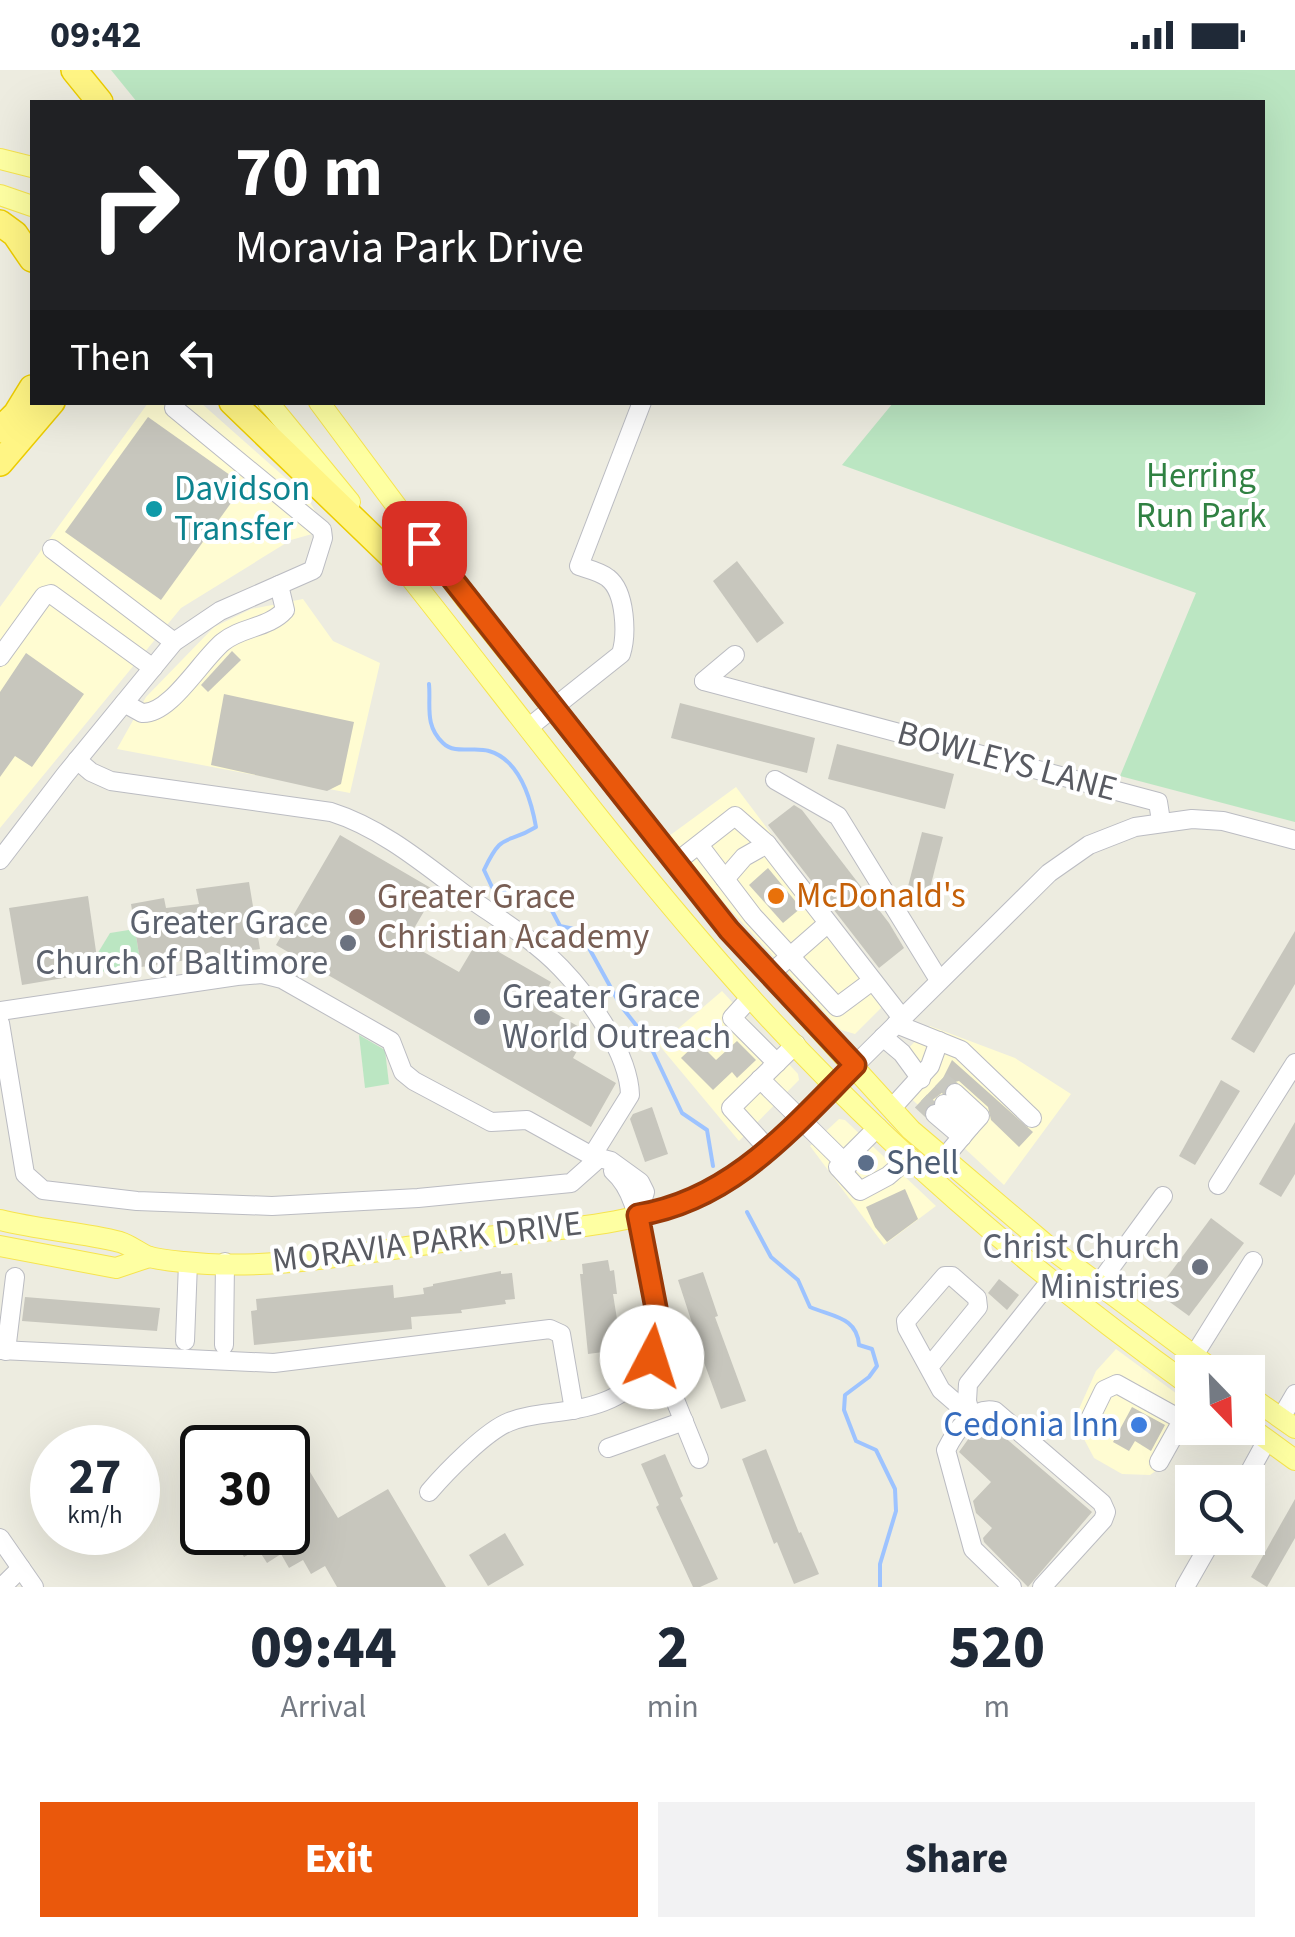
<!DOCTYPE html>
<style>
:root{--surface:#fff;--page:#f2f2f3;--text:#1f2937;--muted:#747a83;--accent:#ea580c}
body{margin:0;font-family:"Source Sans 3",sans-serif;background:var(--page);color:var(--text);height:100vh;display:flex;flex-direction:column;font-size:38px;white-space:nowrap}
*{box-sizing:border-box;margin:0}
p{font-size:32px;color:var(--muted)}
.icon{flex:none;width:55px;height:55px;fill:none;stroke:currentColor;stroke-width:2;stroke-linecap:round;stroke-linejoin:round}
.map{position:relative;height:1517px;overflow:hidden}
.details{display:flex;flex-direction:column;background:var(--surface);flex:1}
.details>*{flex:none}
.guide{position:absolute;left:30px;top:30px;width:1235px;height:305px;border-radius:0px;box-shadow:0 10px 40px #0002;background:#202124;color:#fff;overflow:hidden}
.needle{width:65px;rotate:157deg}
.buttons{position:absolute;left:1175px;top:1285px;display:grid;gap:20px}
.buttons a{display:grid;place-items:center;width:90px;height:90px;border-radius:0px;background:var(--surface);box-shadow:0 10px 40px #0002;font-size:50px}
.speed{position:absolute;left:30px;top:1355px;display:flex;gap:20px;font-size:50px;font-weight:700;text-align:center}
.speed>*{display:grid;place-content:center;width:130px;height:130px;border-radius:50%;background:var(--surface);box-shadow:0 10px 40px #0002;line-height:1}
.speed small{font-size:25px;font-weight:400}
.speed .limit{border:5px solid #111;border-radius:15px;background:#fff;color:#111}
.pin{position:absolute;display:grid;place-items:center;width:85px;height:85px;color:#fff;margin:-42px;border-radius:20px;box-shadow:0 5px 15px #0006}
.me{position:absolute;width:110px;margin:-55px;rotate:5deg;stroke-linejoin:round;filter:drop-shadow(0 0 8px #0008)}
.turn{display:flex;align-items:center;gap:35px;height:210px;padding:0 40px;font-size:45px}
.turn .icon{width:130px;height:130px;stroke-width:2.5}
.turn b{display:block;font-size:70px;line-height:85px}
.then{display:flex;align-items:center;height:95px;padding:0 40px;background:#0003;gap:20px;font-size:38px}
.eta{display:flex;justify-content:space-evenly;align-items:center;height:170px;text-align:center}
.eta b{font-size:60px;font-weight:800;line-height:70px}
.primary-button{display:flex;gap:20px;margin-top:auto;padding:20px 40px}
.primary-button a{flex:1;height:115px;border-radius:0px;background:var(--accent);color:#fff;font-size:40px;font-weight:800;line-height:115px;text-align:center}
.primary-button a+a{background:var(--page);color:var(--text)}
.status{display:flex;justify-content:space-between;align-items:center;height:70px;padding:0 50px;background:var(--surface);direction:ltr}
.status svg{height:28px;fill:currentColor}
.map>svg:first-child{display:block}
</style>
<div class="status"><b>09:42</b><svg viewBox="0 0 49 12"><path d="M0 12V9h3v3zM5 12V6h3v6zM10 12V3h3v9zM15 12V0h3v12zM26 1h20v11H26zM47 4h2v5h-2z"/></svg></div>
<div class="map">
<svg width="1295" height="1517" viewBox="0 0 1295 1517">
<rect width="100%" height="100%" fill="#edece0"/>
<g fill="#fffcd2">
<path d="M148 333H201L307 427 326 460 291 470 181 538 0 758V537Z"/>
<path d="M303 529 333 571 380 593 350 723 117 679 146 627 214 557 251 539Z"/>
<path d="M736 717 893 926 855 964 841 960 727 836 669 766Z"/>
<path d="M722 921 798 1004 799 1010 739 1071 659 975Z"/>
<path d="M930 956 1015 988 1071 1024 1004 1115 902 1020 907 1006 896 991Z"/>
<path d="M839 1049 845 1050 936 1136 884 1175 810 1076Z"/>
<path d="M1116 1279 1192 1335 1163 1396 1150 1405 1122 1404 1094 1388 1074 1350 1096 1301Z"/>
</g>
<g fill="#bbe6c2">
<path d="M111 0H1295V752L1120 706 1196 523 842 395 893 333 1262 332V32H137Z"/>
<path d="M135 859 141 897 99 902 96 886 110 863Z"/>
<path d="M359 965 385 980 389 1014 365 1018Z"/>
</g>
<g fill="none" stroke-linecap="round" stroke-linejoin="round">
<g stroke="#9dc3ff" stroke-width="4">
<path d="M429 614C431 635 424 655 443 673 455 685 474 676 489 681 520 690 531 729 536 757 505 776 503 760 484 800L492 817 508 822 529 821 534 834 548 833 560 856 579 860 621 936 647 969 682 1043 707 1060 713 1096"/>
<path d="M747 1142 771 1187 798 1210 810 1237C833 1247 857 1247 859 1275L872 1279 877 1296 869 1307 845 1325 844 1340 856 1371 876 1380 895 1419 896 1441 880 1494V1517"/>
</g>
</g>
<g fill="#c7c6bd">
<path d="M148 347 244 415 161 530 65 462Z"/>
<path d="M737 491 784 553 757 573 713 511Z"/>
<path d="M232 581 241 590 208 622 201 615Z"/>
<path d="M26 583 84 624 32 697 15 686 0 707V622Z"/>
<path d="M224 624 354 652 341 714 327 721 211 695Z"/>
<path d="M680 633 815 668 807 703 671 668Z"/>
<path d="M837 674 954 704 945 739 828 709Z"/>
<path d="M794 735 802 740 889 853 904 878 879 898 768 755Z"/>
<path d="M922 762 943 767 926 834 905 828Z"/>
<path d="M340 765 436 821 406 872 459 902 478 870 551 912 539 934 588 962 573 988 616 1013 591 1057 276 875Z"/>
<path d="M768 798 801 838 783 853 749 815Z"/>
<path d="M249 812 260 879 141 897 131 834 164 828 166 838 199 834 196 819Z"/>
<path d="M88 826 99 902 22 915 9 838Z"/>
<path d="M1295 861V914L1254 983 1231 969Z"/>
<path d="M737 971 756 990 737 1008 732 1002 713 1020 681 988 698 972 716 990Z"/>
<path d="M952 990 1033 1062 1019 1077 991 1050 988 1037 959 1011 947 1014 943 1022 926 1035 921 1031 943 1008Z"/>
<path d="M1221 1010 1240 1021 1195 1095 1179 1086Z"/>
<path d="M652 1037 668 1084 645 1092 630 1049 633 1044Z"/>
<path d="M1295 1052V1104L1281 1127 1259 1114Z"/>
<path d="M905 1119 918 1149 887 1172 875 1157 866 1137Z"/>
<path d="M1211 1148 1244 1173 1189 1246 1156 1222Z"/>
<path d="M608 1190 610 1201 614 1200 617 1224H613L620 1268 616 1269 618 1280 588 1284 580 1204H583L582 1194Z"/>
<path d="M501 1201V1204L512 1203 515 1229 505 1230 506 1234 461 1240 462 1243 411 1247 412 1259 254 1275 251 1241 257 1240 256 1229 393 1215 394 1228 424 1224 423 1218 433 1216V1214Z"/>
<path d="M703 1202 718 1246 715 1247 746 1331 721 1339 690 1254 692 1253 678 1210Z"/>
<path d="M999 1209 1019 1225 1007 1240 988 1223Z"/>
<path d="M25 1227 160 1238 157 1261 22 1251Z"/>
<path d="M1132 1337 1165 1355 1151 1381 1135 1371 1129 1381 1113 1372Z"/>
<path d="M988 1353 1092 1442 1028 1517 984 1472 983 1468 992 1458 976 1443 973 1431 991 1412 959 1382 974 1361Z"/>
<path d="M766 1379 799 1463 801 1462 819 1504 794 1514 777 1472 774 1474 742 1389Z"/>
<path d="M665 1384 683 1426 680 1428 718 1509 700 1517H693L656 1437 659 1435 641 1394Z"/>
<path d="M304 1392 338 1448 388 1419 446 1517H337L325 1496 311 1504 303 1490 289 1498 281 1484 267 1493 258 1479 244 1487 236 1473 222 1481 211 1462H288V1402Z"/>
<path d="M1295 1429V1468L1267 1517 1251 1507Z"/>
<path d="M505 1463 524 1495 488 1516 469 1485Z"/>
</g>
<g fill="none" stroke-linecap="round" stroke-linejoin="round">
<g stroke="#c8c8c0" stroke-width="18" stroke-dasharray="18 9" stroke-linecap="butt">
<path d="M941 1010 955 1023"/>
<path d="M921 1031 935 1044"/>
<path d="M859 1085 870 1096"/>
</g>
<defs>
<g id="minor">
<path d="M52 479 174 572"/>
<path d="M0 587 44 526 51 524 153 598"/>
<path d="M704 611 1158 732 1161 751"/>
<path d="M704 611 735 585"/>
<path d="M124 633 142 643C170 645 201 590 223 572 241 557 269 558 285 540L279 515"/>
<path d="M528 658 621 584C627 565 626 522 608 508 601 502 588 499 579 496L642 332"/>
<path d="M77 690 91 702 111 711 331 742C385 759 430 799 475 832 504 852 536 872 561 898 589 927 629 984 630 1025L592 1086"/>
<path d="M775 710 838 746 939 910"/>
<path d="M699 775 753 846 837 937 872 911"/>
<path d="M0 790 65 705 174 572 220 541 313 500 323 468 322 460 174 338"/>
<path d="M675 793 735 746 767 774 902 948"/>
<path d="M725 809 744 787 767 774"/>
<path d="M770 904 827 854"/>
<path d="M751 927 732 948 777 993"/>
<path d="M0 941 237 906 262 904 282 909 391 971 403 1002 414 1011 491 1052 527 1050 592 1086 611 1091 640 1112 645 1122 638 1145"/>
<path d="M0 953 25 1104 43 1120 137 1131 272 1136 418 1128 571 1113 598 1089"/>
<path d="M896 954 961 980 1032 1048"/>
<path d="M883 967 902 983 921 1009"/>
<path d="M855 995 1049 803 1089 775 1135 757 1192 749 1223 751 1295 770"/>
<path d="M760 1009 848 1096"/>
<path d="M955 1023 980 1046 970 1057"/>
<path d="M892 1038 930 996 939 971"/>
<path d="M935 1044 962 1067"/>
<path d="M878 1057 838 1097 860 1121 888 1106 910 1087"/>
<path d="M769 1080 731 1038 796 974"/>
<path d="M944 1088 970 1057 944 1034"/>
<path d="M1218 1115 1295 993"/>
<path d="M1098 1215 1163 1126"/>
<path d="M185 1271 188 1193"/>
<path d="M224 1275 225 1192"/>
<path d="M0 1280 274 1293 550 1259 561 1264 574 1340"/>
<path d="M6 1281 15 1207"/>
<path d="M652 1287 671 1320 699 1389"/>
<path d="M1193 1287 1253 1191"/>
<path d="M929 1297 978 1237 977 1228 952 1206H945L906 1251 907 1258 941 1320 971 1346"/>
<path d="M971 1346 967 1331 968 1314 1051 1210"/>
<path d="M1281 1348 1295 1324"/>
<path d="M1086 1357 1104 1320 1117 1314 1182 1350"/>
<path d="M608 1378 684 1351"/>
<path d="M1159 1392 1192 1333"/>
<path d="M1244 1412 1267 1370"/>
<path d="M429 1422C446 1402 486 1361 509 1352 531 1343 554 1344 577 1339 664 1323 662 1264 646 1192 639 1162 638 1123 613 1101"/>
<path d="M0 1468 34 1517"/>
<path d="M2 1517 21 1498"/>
<path d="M1012 1517 973 1479 946 1380C955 1362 972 1336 995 1341L1102 1433 1106 1442 1103 1450 1042 1517"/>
<path d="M1185 1517 1213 1468"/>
</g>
<g id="major">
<path d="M0 89 32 97"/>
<path d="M0 125 32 136"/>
<path d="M268 332 350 432"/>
<path d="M319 332 467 531 729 860 911 1060 1050 1178 1216 1302"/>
<path d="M390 482C502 622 608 766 726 900 863 1057 1023 1196 1192 1317"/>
<path d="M0 1150C39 1160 81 1162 120 1172 130 1175 138 1182 147 1186 158 1190 173 1191 184 1192 273 1202 370 1181 457 1170 537 1160 639 1159 710 1120 763 1092 801 1049 843 1007"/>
<path d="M0 1176 116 1198 149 1187"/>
<path d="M1248 1325 1295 1358"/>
<path d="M1248 1356 1295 1390"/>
</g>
<g id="highway">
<path d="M74 0 100 32"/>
<path d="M0 153 15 164 32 189"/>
<path d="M232 332 400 494"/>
<path d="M0 360 16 344 32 318"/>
<path d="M0 393 52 332"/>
</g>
</defs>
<use href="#minor" stroke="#bbbcc2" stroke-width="20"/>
<use href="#major" stroke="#f6e44f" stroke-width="22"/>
<use href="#highway" stroke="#eccc00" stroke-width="28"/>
<use href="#minor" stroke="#fff" stroke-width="18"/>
<use href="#major" stroke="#feffa2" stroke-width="20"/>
<use href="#highway" stroke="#fff584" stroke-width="25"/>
</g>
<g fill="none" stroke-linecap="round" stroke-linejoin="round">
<defs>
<path id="route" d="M424 473 729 860 855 995C792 1058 732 1130 638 1145L656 1238 652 1287"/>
</defs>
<use href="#route" stroke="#983908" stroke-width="25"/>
<use href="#route" stroke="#ea580c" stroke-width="18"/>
</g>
<circle fill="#0f9aa8" stroke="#fff" stroke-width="4" cx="154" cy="439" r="10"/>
<circle fill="#e8710a" stroke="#fff" stroke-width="4" cx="776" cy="826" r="10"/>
<circle fill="#8d6e63" stroke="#fff" stroke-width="4" cx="357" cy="847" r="10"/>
<g fill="#6b7280" stroke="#fff" stroke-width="4">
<circle cx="348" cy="873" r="10"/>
<circle cx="482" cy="947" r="10"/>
<circle cx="1200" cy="1197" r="10"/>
</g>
<circle fill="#5c6f8a" stroke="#fff" stroke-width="4" cx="866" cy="1093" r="10"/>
<circle fill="#3f7fe0" stroke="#fff" stroke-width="4" cx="1139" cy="1355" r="10"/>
<g text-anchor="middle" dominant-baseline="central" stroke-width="8" stroke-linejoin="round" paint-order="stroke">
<g font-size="35" fill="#308142" stroke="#fff">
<text x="1201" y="406">Herring<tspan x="1201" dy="40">Run Park</tspan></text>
</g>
<g font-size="35" fill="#0d838f" stroke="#fff" text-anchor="start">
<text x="174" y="419">Davidson<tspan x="174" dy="40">Transfer</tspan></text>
</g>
<g font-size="35" fill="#595b62" stroke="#fff">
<text transform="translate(1007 691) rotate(15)">BOWLEYS LANE</text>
<text transform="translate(427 1172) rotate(-7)">MORAVIA PARK DRIVE</text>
</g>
<g font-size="35" fill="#c56008" stroke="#fff" text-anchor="start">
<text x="796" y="826">McDonald's</text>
</g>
<g font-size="35" fill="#785e54" stroke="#fff" text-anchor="start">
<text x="377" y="827">Greater Grace<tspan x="377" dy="40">Christian Academy</tspan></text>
</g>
<g font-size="35" fill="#5b616d" stroke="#fff" text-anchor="end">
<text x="328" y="853">Greater Grace<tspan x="328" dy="40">Church of Baltimore</tspan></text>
<text x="502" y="927" text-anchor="start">Greater Grace<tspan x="502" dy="40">World Outreach</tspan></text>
<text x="1180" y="1177">Christ Church<tspan x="1180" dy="40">Ministries</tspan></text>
</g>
<g font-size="35" fill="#4e5e75" stroke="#fff" text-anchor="start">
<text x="886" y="1093">Shell</text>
</g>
<g font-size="35" fill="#366cbe" stroke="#fff" text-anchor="end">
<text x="1119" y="1355">Cedonia Inn</text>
</g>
</g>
</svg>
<div class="buttons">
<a><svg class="needle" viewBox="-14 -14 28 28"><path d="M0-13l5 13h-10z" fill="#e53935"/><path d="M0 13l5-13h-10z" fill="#747a83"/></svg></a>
<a><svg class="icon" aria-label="search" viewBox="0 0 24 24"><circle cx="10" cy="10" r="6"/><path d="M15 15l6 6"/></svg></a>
</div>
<div class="speed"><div>27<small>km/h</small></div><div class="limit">30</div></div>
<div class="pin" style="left:424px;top:473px;background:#d93025"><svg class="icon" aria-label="arrive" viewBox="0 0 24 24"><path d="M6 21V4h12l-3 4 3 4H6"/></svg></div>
<svg class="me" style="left:652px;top:1287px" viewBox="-20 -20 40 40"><circle r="19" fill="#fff"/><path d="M0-13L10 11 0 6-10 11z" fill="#ea580c"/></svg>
<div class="guide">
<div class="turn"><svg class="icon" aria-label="right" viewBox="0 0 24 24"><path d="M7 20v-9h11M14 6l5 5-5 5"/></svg><div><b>70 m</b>Moravia Park Drive</div></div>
<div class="then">Then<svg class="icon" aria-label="left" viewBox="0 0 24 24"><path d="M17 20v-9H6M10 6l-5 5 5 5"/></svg></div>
</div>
</div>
<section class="details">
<div class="eta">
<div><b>09:44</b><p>Arrival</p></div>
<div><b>2</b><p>min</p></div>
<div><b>520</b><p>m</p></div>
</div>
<div class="primary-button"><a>Exit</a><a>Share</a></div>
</section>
